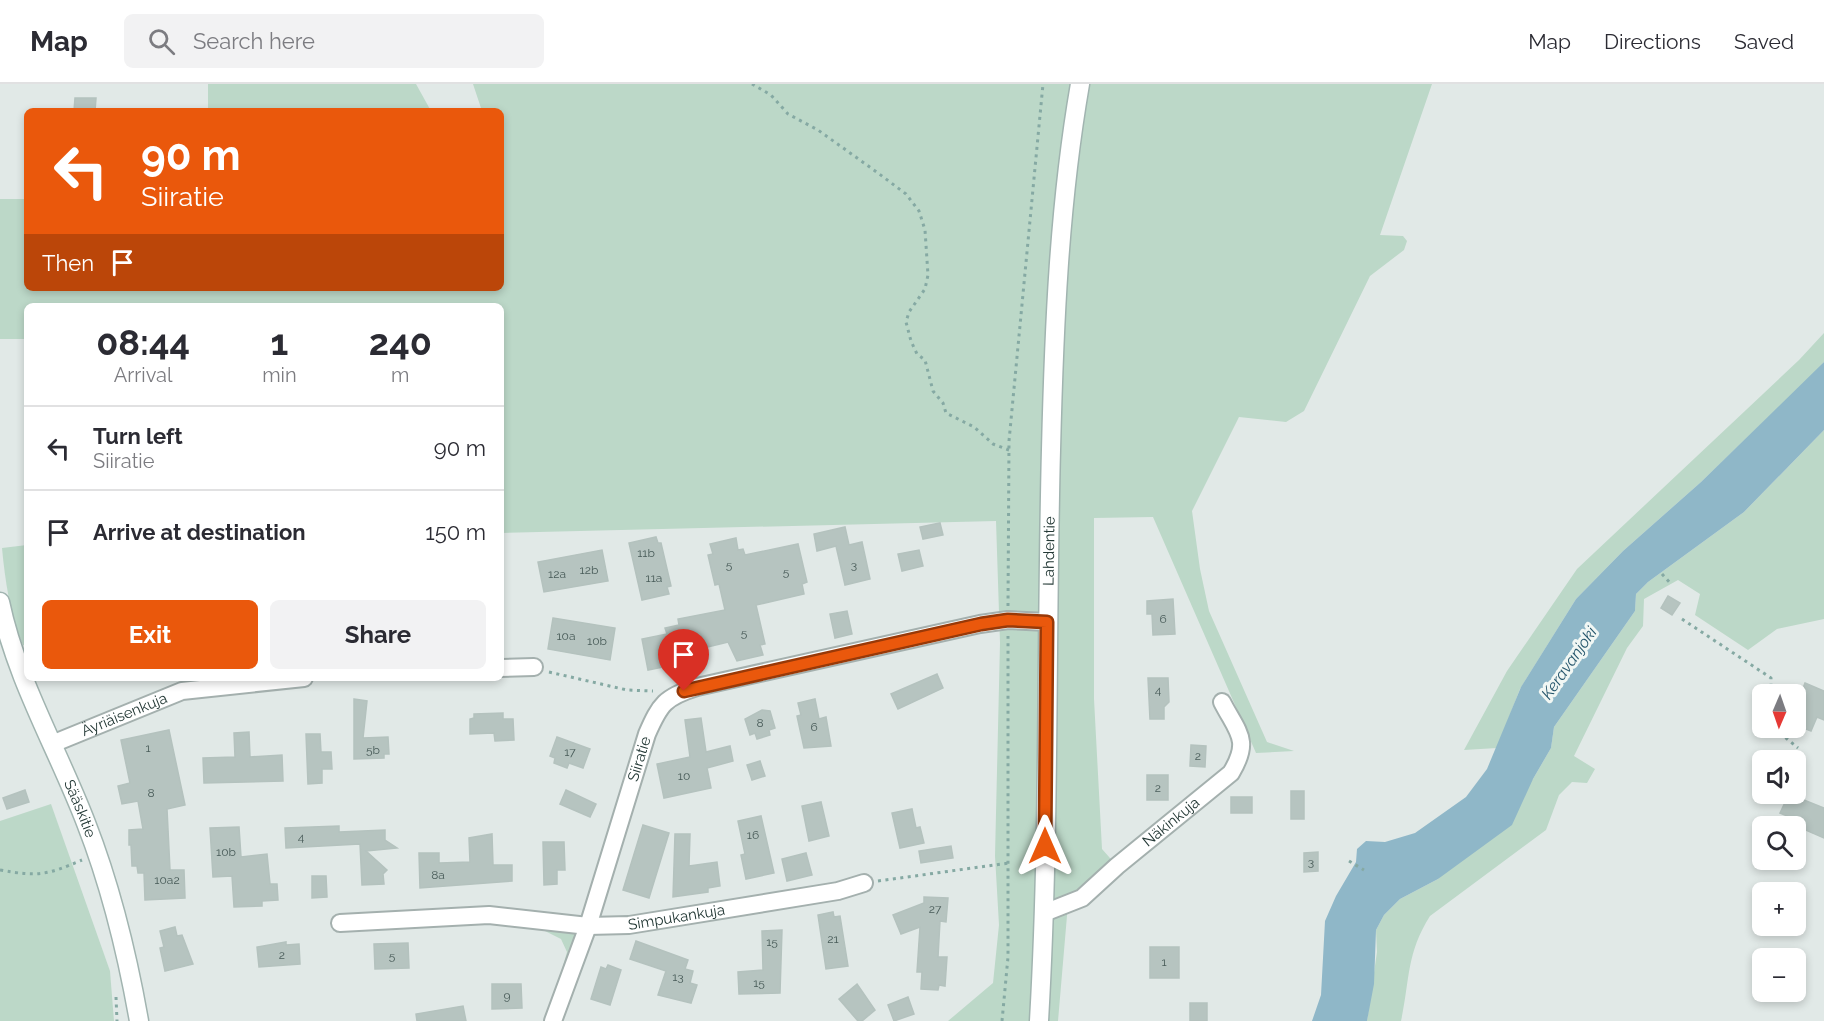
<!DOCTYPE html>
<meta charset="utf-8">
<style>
:root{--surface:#fff;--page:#f2f2f3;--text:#2b2b33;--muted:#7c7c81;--line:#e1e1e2;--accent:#ea580c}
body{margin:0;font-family:Raleway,sans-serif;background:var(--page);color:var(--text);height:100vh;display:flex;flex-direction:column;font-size:22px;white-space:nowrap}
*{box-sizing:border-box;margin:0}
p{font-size:20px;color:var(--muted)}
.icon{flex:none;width:33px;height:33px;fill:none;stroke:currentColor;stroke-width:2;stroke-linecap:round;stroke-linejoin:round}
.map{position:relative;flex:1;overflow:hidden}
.sheet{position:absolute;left:24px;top:219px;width:480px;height:378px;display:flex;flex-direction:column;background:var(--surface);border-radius:9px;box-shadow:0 3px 9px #0003}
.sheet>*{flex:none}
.top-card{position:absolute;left:24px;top:24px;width:480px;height:183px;border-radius:9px;box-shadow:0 3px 9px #0003;background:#ea580c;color:#fff;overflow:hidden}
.needle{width:39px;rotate:182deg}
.buttons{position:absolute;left:1752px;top:600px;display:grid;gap:12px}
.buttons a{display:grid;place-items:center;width:54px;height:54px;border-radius:9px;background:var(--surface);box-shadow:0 3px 9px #0003;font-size:30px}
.pin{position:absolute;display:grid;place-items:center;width:51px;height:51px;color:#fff;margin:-62px -26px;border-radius:50% 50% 50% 0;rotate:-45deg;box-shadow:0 0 6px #0007}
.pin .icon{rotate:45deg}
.me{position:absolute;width:66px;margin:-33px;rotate:0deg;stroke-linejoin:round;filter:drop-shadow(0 0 4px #0008)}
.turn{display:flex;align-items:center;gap:21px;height:126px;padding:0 18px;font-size:27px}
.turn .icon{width:78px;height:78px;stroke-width:2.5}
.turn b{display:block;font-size:42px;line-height:51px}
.then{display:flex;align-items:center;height:57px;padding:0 18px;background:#0003;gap:12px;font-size:22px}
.eta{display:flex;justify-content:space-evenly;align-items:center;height:102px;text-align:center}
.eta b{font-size:36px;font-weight:700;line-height:42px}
.primary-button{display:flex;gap:12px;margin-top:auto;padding:12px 18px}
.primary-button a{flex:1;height:69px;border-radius:9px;background:var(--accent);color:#fff;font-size:24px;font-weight:700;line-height:69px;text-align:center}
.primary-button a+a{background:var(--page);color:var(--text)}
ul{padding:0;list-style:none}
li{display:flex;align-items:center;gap:18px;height:84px;padding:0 18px;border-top:2px solid var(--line)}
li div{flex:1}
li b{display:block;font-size:22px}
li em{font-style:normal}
header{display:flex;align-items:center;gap:36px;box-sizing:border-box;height:84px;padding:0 30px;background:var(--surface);border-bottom:2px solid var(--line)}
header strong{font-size:28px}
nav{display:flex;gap:33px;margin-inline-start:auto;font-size:21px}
.search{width:420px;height:54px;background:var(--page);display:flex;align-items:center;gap:15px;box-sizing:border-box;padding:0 21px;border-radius:9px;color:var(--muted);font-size:22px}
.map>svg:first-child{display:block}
</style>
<header>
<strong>Map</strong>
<div class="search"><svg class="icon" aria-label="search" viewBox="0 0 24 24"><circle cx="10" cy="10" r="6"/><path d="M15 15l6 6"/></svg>Search here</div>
<nav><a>Map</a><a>Directions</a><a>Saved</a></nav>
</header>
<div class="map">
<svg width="1824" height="937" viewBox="0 0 1824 937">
<rect width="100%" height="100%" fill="#e1e9e7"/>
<g fill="#bcd8c8">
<path d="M208 0H416L431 27H208Z"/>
<path d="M473 0H1432L1380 151 1403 152 1407 157 1404 166 1370 192 1304 327 1286 338 1239 333 1192 427 1200 485 1209 527 1267 658 1294 667 1256 669 1153 433 1094 434V615L1102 765 1117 782 1068 820 1058 937H948L993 899 999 841 995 772 1000 559 996 437 501 449V222H27V255H0V115H27V204H501V27H482Z"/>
<path d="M1824 249V278L1816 287 1701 398 1623 467 1576 515 1520 605 1497 664 1464 666 1507 587 1577 485 1799 276Z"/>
<path d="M1824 346V535L1777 545 1748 566 1695 531 1700 510 1678 496 1644 515 1643 542 1627 564 1574 672 1595 685 1587 699 1572 698 1559 711 1546 746 1430 832C1406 870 1410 896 1401 937H1367L1377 868 1376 846 1384 831 1400 815 1438 795 1533 695 1551 664 1554 643 1635 527 1636 510 1648 498 1744 428Z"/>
<path d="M27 461V562L23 561C10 532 5 496 2 464Z"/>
<path d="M51 720 110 887 114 937H0V737Z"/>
<path d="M531 840 588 842 547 937 567 868 561 855Z"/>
</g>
<path fill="#8fb7c8" d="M1824 278V346L1744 428 1648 498 1636 510 1635 527 1554 643 1551 664 1533 695 1512 741 1438 795 1400 815 1384 831 1376 846 1374 900 1367 937H1312L1321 911 1325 837 1336 812 1356 778 1357 765 1366 757 1385 758 1415 749 1466 713 1487 685 1521 603 1576 515 1623 467 1701 398Z"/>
<g fill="#b6c4c0" stroke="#b4c2be" stroke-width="1.5">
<path d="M75 14H96L95 27H74Z"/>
<path d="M940 439 943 451 923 455 920 443Z"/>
<path d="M845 443 849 461 862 458 870 495 845 501 836 462 817 467 814 450Z"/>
<path d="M656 453 658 459H661L671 502 667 503 669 510 642 516 629 459Z"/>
<path d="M736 454 738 466 743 465 745 471 798 460 807 498 802 500 804 510 756 521 765 560 760 561 763 571 737 577 728 558 671 572 673 581 648 586 642 555 667 550 665 544 679 541 678 535 725 526 719 500 715 501 708 471 713 470 710 460Z"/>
<path d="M602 466 608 497 544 508 538 478Z"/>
<path d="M919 466 923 482 902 487 898 470Z"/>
<path d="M1668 512 1680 519 1672 531 1661 524Z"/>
<path d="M1173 515 1175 550 1153 551 1152 530H1147V517Z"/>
<path d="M847 527 852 550 835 554 830 530Z"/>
<path d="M553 534 615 544 610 576 548 565Z"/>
<path d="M937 590 943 604 898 625 891 610Z"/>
<path d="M1148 594H1168L1169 618 1164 623V635H1150Z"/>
<path d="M1805 599 1824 607V636L1817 633 1811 647 1796 641V623Z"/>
<path d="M354 615 367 617 363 654 388 653 389 670H384V674L354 675Z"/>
<path d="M815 615 819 635 826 633 831 662 804 664 797 632 801 631 798 619Z"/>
<path d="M762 626 770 627 775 644 769 646 770 651 757 655 755 649 750 651 745 635Z"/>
<path d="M503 629V635H513L514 656 495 657 494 649 470 650V635L474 634V630Z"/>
<path d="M701 634 706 668 730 662 733 677 707 684 711 704 664 714 657 680 690 673 685 636Z"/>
<path d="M169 646 185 721 167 725 170 786H184L185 814 145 816 144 789H138L137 782H132L131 761H129V746L143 745 138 717 122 720 118 702 130 699 121 656Z"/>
<path d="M249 648 250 673 282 671 283 697 204 699 203 674 235 673 234 649Z"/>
<path d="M306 650H320L321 668H331L332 685H322V699L308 700Z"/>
<path d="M557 653 590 665 583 684 569 679 567 684 554 679 555 674 550 672Z"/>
<path d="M1191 661 1206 662 1205 683 1190 682Z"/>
<path d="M760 677 765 692 752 696 747 681Z"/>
<rect x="1147" y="691" width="21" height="25"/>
<path d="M25 706 29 718 7 725 3 714Z"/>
<path d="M566 706 596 720 590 733 560 720Z"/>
<rect x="1291" y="707" width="13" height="28"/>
<path d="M1789 710 1824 724V754L1794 741 1797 736 1780 729Z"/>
<rect x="1231" y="713" width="21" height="16"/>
<path d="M821 718 829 752 809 757 802 722Z"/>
<path d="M912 725 916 744 920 743 924 759 900 764 892 729Z"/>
<path d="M761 732 774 789 746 795 741 771 745 770 738 737Z"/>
<path d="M643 741 669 749 649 814 623 806Z"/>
<path d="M339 742V748L385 746V756L397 764 366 767 387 786 383 790 384 800 362 801 360 760 286 764 285 744Z"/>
<path d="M239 743 241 773 267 770 270 800H277L278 816 262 817V822L234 823 232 792 213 793 210 744Z"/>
<path d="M492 750 493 781H512V797L420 804 419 769H439V779L470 778 469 754Z"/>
<path d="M675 750H690L689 782 717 778 720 802 708 804V808L673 813Z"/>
<path d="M543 758H564L565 786H557V800L544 801Z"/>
<path d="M951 762 953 774 921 779 919 767Z"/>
<path d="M1318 768V787L1304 788V769Z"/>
<path d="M806 769 812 791 787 797 782 775Z"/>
<path d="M312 792H326L327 813 312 814Z"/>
<path d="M924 813 948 814 946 838 940 837 938 873H947L945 902 939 901 938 906 921 905 922 888H917L920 843 901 850 893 831 924 819Z"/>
<path d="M833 828 834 833 840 832 848 882 826 885 818 831Z"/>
<path d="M175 843 177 852 182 851 193 880 165 887 160 864 164 863 160 847Z"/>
<path d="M782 846 780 909 739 910 738 888 763 886 762 847Z"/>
<path d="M636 857 688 876 685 885 693 887 690 899 697 901 691 919 658 911 666 887 630 875Z"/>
<path d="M286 858V861L299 860 300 880 259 883 257 863Z"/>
<path d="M408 859 409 884 375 885 374 860Z"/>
<rect x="1150" y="863" width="29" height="31"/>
<path d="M608 881 621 886 610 921 591 915 601 883 606 885Z"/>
<path d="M492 900H521L522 924 492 925Z"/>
<path d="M857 900 875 926 862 937H858L839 915Z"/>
<path d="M908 913 914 930 894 937 888 921Z"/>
<rect x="1190" y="919" width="17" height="18"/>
<path d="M463 922 466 937H417L416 930Z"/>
</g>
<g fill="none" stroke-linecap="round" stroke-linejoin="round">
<defs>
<g id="street">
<path d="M501 584 534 583"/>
<path id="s1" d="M52 660 182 607 304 594"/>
<path id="s2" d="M1044 829 1082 814 1117 782 1231 689C1251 656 1238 649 1222 618"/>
<path id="s3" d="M340 839 489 831 588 842 629 841 838 807 864 799"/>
<path id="s4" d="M553 937 588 842 647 650C660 620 665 613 697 603L980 540 1008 536 1047 538"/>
</g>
<g id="secondary">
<path id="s5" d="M0 518C16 595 58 666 86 739 111 803 127 869 139 937"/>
<path id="s6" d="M1039 937C1050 747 1046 556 1051 366 1054 244 1059 121 1080 0"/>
</g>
</defs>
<use href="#street" stroke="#a4b0ae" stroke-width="20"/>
<use href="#secondary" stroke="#a1b4b0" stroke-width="21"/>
<g stroke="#85a9a3" stroke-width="3" stroke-dasharray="3 4.5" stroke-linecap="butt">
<path d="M752 0 771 11 788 30 818 46 878 89 906 110 919 127 925 146 928 191 925 205 909 228 906 238 911 257 917 270 925 276 933 307 943 319 946 329 974 343 993 360 1009 366"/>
<path d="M1662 490 1671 500"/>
<path d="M1008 522 1009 357 1043 0"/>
<path d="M1682 535 1771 594V610"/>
<path d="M549 588 627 606 653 607"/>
<path d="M1774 644 1798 664"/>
<path d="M1349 777 1364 786"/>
<path d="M0 786C38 793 47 791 82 776"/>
<path d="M878 797 1009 779"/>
<path d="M116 913 117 937"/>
<path d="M1002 937 1008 873V552"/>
</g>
<use href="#street" stroke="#fff" stroke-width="16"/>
<use href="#secondary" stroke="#fff" stroke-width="18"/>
</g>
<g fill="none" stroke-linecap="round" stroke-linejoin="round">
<defs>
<path id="route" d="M684 607 981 540 1008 536 1047 538 1045 762"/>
</defs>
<use href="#route" stroke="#983908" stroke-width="15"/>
<use href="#route" stroke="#ea580c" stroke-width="10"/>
</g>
<g text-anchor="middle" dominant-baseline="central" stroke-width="6" stroke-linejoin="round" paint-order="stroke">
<g font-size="12" fill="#485b58">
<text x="646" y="469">11b</text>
<text x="729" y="481">5</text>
<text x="854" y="481">3</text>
<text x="589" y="486">12b</text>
<text x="786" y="488">5</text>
<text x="557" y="490">12a</text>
<text x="654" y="494">11a</text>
<text x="1163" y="535">6</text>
<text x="744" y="549">5</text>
<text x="566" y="552">10a</text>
<text x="597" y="557">10b</text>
<text x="1158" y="606">4</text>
<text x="760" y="639">8</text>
<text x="814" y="643">6</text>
<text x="148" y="664">1</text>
<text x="373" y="666">5b</text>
<text x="570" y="668">17</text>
<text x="1198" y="672">2</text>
<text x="684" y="692">10</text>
<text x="1158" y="704">2</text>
<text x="151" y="709">8</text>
<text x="753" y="751">16</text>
<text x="301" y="753">4</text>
<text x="226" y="768">10b</text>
<text x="1311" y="778">3</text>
<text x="438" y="791">8a</text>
<text x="167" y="796">10a2</text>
<text x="935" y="825">27</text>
<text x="833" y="855">21</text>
<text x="772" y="858">15</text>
<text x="282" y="871">2</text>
<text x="392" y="872">5</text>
<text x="1164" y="878">1</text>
<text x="678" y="893">13</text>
<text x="759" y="899">15</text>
<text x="507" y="912">9</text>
</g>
<g font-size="15" fill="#233835" stroke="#f1f7f4">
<text stroke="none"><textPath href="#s6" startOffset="470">Lahdentie</textPath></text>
<text stroke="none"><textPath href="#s1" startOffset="78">Äyriäisenkuja</textPath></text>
<text stroke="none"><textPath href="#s4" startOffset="276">Siiratie</textPath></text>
<text stroke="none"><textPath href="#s5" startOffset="222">Sääskitie</textPath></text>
<text stroke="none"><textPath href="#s2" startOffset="158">Näkinkuja</textPath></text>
<text stroke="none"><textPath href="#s3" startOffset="338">Simpukankuja</textPath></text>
</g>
<g font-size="16" font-style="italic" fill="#25566c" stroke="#f1f7f4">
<text transform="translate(1569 579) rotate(-55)">Keravanjoki</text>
</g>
</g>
</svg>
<div class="buttons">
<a><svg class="needle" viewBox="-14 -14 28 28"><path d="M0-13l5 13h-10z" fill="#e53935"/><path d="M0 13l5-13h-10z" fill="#7c7c81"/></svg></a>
<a><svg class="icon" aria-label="sound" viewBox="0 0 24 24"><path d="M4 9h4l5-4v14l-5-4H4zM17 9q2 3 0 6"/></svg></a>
<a><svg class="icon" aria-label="search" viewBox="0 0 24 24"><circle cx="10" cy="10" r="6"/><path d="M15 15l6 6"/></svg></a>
<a>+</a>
<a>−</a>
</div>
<div class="pin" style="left:684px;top:607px;background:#d93025"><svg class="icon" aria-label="arrive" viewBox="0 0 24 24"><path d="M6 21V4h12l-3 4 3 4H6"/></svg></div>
<svg class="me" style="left:1045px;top:762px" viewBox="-20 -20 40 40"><path d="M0-17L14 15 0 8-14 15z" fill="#ea580c" stroke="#fff" stroke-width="4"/></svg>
<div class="top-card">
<div class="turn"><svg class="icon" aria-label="left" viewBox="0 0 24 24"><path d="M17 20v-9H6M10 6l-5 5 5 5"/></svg><div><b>90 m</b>Siiratie</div></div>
<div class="then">Then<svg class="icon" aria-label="arrive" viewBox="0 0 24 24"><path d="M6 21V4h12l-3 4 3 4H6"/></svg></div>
</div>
<section class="sheet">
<div class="eta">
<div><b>08:44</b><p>Arrival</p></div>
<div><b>1</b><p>min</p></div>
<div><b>240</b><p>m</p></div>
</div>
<ul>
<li><svg class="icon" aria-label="left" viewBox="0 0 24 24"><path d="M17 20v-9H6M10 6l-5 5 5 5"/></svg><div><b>Turn left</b><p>Siiratie</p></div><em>90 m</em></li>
<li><svg class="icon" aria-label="arrive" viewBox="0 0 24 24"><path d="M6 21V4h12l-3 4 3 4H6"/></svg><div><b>Arrive at destination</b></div><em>150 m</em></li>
</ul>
<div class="primary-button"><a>Exit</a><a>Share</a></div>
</section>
</div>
